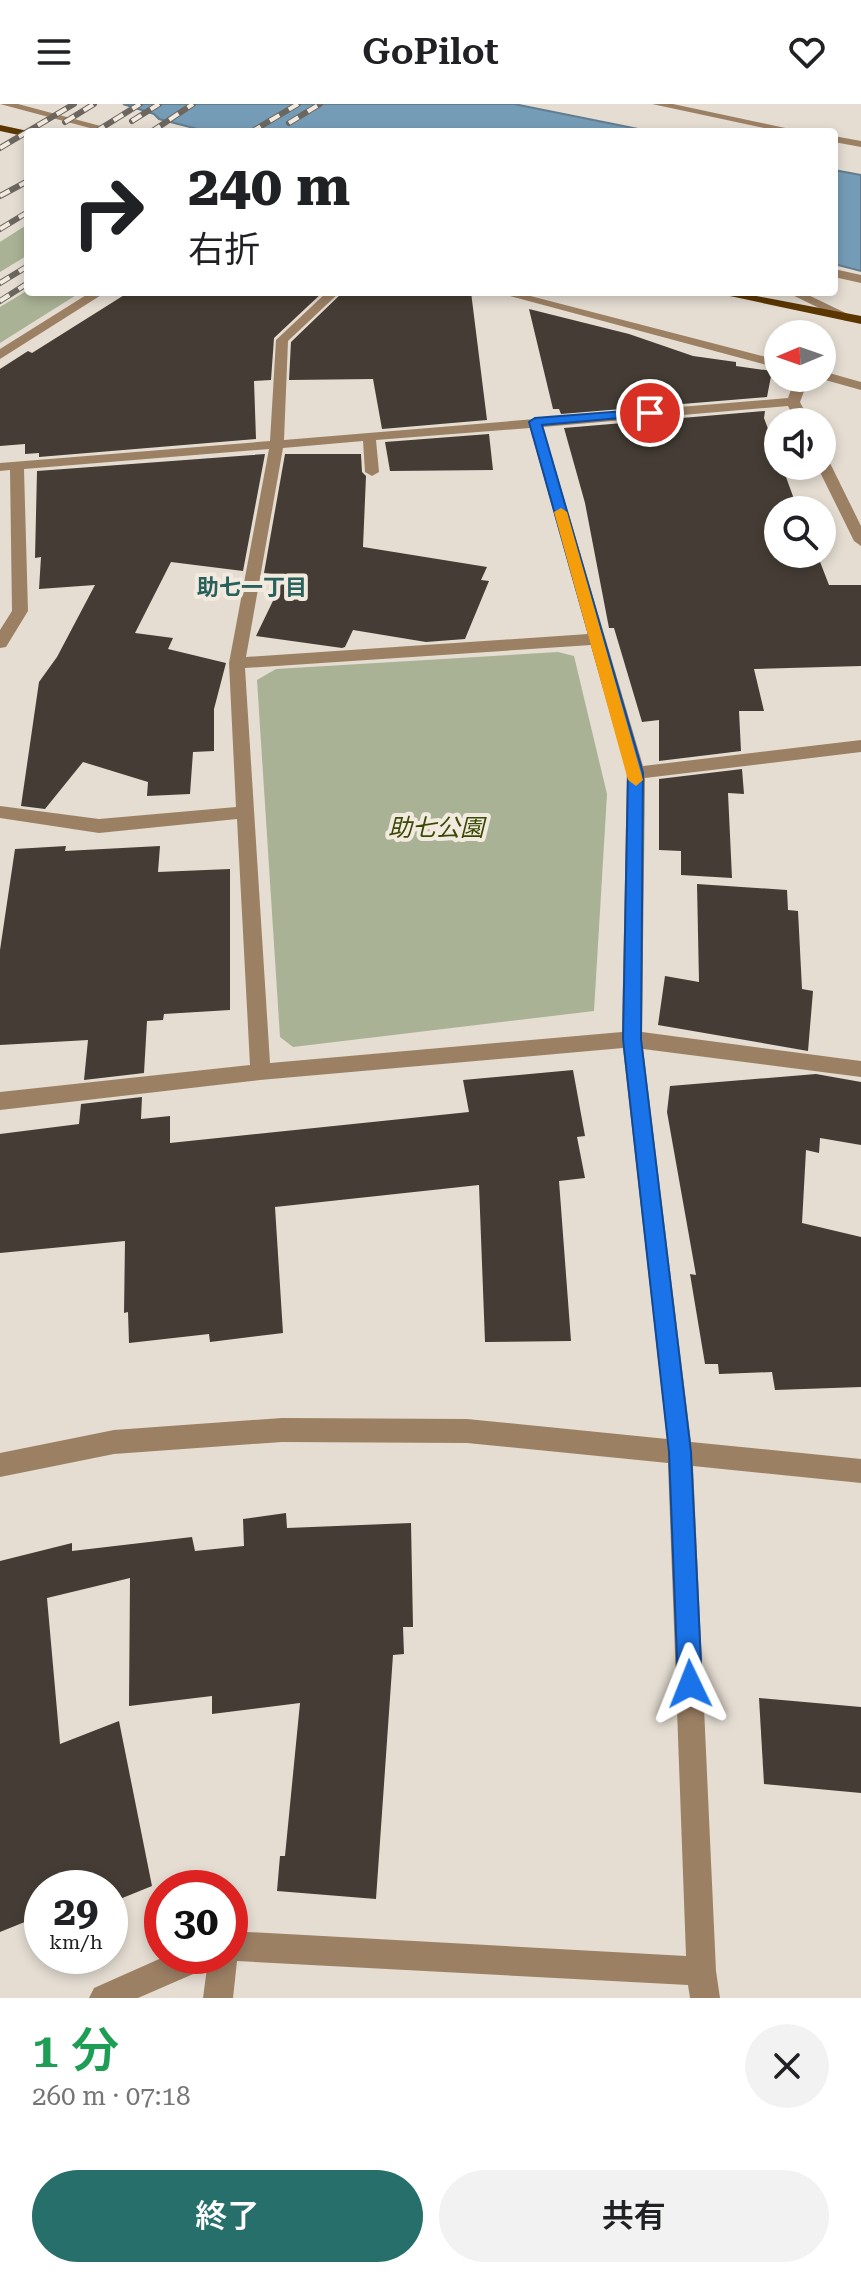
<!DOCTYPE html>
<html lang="ja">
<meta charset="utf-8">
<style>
:root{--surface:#fff;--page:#f2f2f2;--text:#202124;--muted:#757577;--accent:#266f6a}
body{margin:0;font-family:"Roboto Serif","Noto Sans JP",serif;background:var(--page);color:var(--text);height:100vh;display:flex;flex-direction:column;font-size:30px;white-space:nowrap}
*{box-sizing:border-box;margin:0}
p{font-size:26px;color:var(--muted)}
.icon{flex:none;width:44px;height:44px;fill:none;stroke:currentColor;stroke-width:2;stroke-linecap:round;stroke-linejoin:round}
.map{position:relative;height:1894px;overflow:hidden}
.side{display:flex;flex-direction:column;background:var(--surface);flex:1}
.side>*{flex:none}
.guide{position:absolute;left:24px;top:24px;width:814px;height:168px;border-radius:8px;box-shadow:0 4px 12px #0003;background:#fff;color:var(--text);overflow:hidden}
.needle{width:52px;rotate:268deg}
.controls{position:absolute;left:764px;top:216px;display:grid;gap:16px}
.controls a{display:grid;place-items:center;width:72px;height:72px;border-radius:50%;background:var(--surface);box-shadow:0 4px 12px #0003;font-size:40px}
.speed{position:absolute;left:24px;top:1766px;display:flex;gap:16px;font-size:40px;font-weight:700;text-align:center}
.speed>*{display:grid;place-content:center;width:104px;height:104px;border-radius:50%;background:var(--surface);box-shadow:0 4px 12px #0003;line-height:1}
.speed small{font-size:20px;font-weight:400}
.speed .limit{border:12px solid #d22;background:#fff;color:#111}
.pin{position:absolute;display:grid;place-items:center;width:68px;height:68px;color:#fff;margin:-34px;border:4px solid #fff;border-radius:50%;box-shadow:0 2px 8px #0007}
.me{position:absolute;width:88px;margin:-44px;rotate:358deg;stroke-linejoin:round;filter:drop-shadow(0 0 6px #0008)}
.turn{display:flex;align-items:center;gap:28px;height:168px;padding:0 32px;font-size:36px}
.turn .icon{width:104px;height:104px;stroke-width:2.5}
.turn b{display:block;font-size:56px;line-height:68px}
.round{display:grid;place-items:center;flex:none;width:84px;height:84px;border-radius:42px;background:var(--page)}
.head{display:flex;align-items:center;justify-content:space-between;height:136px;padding:0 32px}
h1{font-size:48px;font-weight:600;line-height:60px;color:#1e9e55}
.button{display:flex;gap:16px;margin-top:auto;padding:16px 32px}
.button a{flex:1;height:92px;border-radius:48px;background:var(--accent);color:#fff;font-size:32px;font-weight:600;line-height:92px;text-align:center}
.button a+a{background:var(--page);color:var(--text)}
header{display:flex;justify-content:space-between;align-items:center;height:104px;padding:0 32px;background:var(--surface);font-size:36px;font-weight:600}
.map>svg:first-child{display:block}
</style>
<header><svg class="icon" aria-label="menu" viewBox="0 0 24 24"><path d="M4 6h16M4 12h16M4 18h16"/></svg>GoPilot<svg class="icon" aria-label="heart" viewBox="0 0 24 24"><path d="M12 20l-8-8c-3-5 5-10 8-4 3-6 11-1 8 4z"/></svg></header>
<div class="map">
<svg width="861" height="1894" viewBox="0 0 861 1894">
<rect width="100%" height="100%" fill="#e5ddd2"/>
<g fill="#a9b295">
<path d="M28 120V151L0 168V138Z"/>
<path d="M28 186 81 188 0 239V203Z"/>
<path d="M558 548 574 552 607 690 594 907 293 943 280 933 257 576 276 565Z"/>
</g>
<g fill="#759cb7" stroke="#627d8e" stroke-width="2">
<path d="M123 0H514L653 28H209L159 15 154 10Z"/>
<path d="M834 66 861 71V167L834 160Z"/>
</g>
<g fill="#453d35">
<path d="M129 188H323L274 234 271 276 254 277 256 335 39 353V349L25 350V340L0 342V265L28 247 32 249Z"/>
<path d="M343 188H471L487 316 382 325 373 275 289 276 291 238Z"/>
<path d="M529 205 629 230 693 252 736 258V262L772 267 767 293 561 310 559 305H553Z"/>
<path d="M765 307 764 314 778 352V362H782L798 406H778V450H817L829 481H861V562L754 565 764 607H739L741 647 659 657V616L642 618 614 524H609L585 399 564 324Z"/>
<path d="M489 330 493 366 390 367 385 338Z"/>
<path d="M265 350 243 467 171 458 135 529 173 534 168 545 226 559 214 605V647L193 648 190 690 147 692 148 678 83 658 45 705 21 702 39 578 57 553 95 481 39 485 41 453 35 454 37 367Z"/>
<path d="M285 350H361L362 368 366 372 363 443 487 463 481 476 489 477 465 535 426 538 353 526 345 543 342 544 256 532 285 472 264 469Z"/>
<path d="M742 665 744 690 728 689 732 774 681 771V747L659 746V675Z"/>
<path d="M66 742 65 747 160 742 158 768 230 765V906L164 910 163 916 147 917 144 969 84 976 88 936 0 941V846L15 745Z"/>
<path d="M697 780 787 786 788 806 798 807 802 885 813 887 808 947 658 921 665 872 699 878Z"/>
<path d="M573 966 585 1032 577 1033 585 1074 559 1077 571 1237 485 1238 479 1081 275 1103 283 1229 210 1238 209 1230 129 1239 128 1208 124 1209 125 1137 0 1149V1030L79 1020 81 1000 142 993 141 1015 170 1012V1039L469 1008 463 976Z"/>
<path d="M816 970 861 978V1041L820 1034 819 1049 806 1046 802 1119 861 1133V1283L775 1286 772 1268 719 1270 718 1260H705L690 1170 696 1171 667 1008 670 982Z"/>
<path d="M286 1409 287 1424 411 1419 413 1523H403L404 1550 393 1551 376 1795 277 1787 280 1752H285L300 1599 212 1610V1592L129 1602 130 1474 47 1494 60 1640 119 1617 152 1782 110 1799V1784H42V1811L0 1828V1457L72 1439V1447L192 1433 195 1447 244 1442 243 1415Z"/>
<path d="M759 1594 861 1603V1689L764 1680Z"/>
</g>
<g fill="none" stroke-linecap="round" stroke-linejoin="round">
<g fill="#9c8064" fill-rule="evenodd">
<path d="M0 0H18L123 28H105Z"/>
<path d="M652 0H673L804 28H783Z"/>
<path d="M834 32 861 37V43L834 38Z"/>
<path d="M834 165 861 171V179L834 173Z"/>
<path d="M91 188H106L0 255V245Z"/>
<path d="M327 188H340L288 237 284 336 788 294 795 274H809L800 298 810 318H796L788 302 543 323 643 662 861 636V648L645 674 642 928 861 957V973L643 945 691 1338 861 1355V1379L693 1362 716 1867 720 1894H690L688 1881 237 1857 233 1894H203L207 1864 138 1894H89L94 1884 166 1852H230V1827L686 1852 668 1359 467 1339 282 1338 114 1350 0 1373V1349L114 1326 282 1314 467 1315 667 1335 623 944 260 976 0 1006V988L250 961 237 715 99 729 0 714V702L99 715 236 703 229 559 269 345 24 365 28 507 6 543 0 544V526L12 507 10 366 0 367V359L270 337 276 236ZM530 324 588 530 246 553 283 344 363 337 365 368 372 372 379 368 376 336ZM591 541 627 669 622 928 270 959 245 564Z"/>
<path d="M495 188H515L778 256V264Z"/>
<path d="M786 188H802L856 214 846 217Z"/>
<path d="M822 267 861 278V286L818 274H822Z"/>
<path d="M822 353 829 357 861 422V442L854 437 817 362H822Z"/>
</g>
<g fill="#5b3601" fill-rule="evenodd">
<path d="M0 21 28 27 32 28H28V33L0 27Z"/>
<path d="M711 188H736L861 212V220Z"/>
</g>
<defs>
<g id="rail">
<path d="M132 17 159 0"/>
<path d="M65 18 94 0"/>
<path d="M289 19 320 0"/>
<path d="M95 28 140 0"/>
<path d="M151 28 193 0"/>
<path d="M251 28 298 0"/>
<path d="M0 44 74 0"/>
<path d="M0 92 28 77"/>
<path d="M0 125 28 108"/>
<path d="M0 179 28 162"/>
<path d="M0 197 28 179"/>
</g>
</defs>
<use href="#rail" stroke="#6b6660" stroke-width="6"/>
<use href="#rail" stroke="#f2eadf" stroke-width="4" stroke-dasharray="11" stroke-linecap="butt"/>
</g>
<path fill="#1a73e8" stroke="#114b97" stroke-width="2" d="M650 305 654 306V311L542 321 643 669 641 935 691 1348 702 1580 698 1588 690 1592 681 1588 678 1580 669 1348 623 935 628 669 529 318 535 314Z"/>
<path fill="#f59e0b" d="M561 404 567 408 643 676 636 682 628 676 554 408Z"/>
<g text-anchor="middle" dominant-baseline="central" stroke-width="8" stroke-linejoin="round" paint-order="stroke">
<g font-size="22" font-weight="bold" fill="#28615c" stroke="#f2eadf">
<text x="252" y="483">助七一丁目</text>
</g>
<g font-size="24" font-style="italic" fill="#3a4905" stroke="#f2eadf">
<text x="436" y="724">助七公園</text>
</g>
</g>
</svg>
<div class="controls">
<a><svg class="needle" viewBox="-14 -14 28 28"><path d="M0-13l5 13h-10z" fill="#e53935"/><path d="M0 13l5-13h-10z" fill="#757577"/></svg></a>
<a><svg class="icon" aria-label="sound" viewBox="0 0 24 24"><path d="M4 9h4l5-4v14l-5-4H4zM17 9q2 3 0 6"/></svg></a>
<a><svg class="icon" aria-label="search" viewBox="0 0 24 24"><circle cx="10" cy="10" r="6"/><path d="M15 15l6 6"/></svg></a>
</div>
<div class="speed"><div>29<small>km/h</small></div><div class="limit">30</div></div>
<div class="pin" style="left:650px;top:309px;background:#d93025"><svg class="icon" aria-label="arrive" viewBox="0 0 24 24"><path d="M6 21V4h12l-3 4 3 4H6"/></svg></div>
<svg class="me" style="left:690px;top:1580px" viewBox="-20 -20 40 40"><path d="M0-17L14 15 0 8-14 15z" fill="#1a73e8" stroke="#fff" stroke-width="4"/></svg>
<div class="guide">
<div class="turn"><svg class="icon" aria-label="right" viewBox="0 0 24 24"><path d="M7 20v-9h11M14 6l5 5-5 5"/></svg><div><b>240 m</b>右折</div></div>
</div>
</div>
<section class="side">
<div class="head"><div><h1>1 分</h1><p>260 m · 07:18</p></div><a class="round"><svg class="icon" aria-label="close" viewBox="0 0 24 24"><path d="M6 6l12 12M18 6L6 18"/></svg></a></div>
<div class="button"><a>終了</a><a>共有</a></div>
</section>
